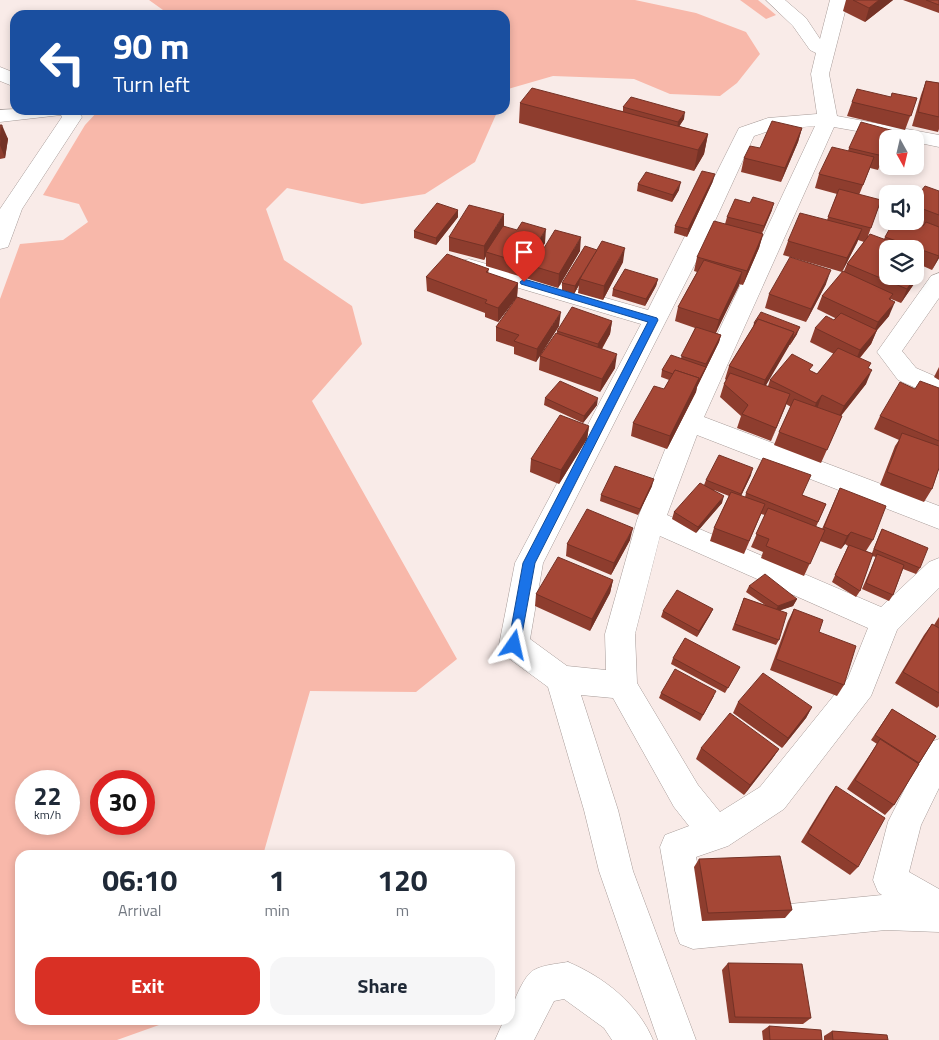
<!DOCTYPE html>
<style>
:root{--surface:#fff;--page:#f6f6f7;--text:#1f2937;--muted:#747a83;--accent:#d93025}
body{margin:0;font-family:"Titillium Web",sans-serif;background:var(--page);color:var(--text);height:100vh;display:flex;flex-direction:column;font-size:19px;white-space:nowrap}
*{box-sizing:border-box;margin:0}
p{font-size:16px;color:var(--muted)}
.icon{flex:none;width:28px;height:28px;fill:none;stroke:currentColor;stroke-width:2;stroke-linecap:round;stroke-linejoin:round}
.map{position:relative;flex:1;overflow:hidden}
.drawer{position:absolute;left:15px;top:850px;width:500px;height:175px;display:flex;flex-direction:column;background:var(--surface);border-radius:15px;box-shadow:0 2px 8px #0003}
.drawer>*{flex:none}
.guide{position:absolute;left:10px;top:10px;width:500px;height:105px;border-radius:15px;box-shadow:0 2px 8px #0003;background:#1a4fa0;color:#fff;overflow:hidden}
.needle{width:32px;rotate:172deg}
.controls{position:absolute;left:879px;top:130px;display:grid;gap:10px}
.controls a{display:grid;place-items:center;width:45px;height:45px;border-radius:10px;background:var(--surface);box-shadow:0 2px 8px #0003;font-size:25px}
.speed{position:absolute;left:15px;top:770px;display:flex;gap:10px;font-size:25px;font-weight:700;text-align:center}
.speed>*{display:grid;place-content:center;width:65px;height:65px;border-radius:50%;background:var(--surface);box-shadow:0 2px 8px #0003;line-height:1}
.speed small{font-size:12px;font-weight:400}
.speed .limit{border:8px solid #d22;background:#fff;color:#111}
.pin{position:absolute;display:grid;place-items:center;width:42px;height:42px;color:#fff;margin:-51px -21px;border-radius:50% 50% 50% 0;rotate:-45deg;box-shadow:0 0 5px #0007}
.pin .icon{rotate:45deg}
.me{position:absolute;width:55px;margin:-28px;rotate:11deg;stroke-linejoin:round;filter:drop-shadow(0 0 4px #0008)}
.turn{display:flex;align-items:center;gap:18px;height:105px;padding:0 20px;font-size:22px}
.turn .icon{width:65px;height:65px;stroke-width:2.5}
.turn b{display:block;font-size:35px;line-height:42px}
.eta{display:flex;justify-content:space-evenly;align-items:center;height:85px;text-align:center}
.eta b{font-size:30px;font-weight:700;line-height:35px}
.button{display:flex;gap:10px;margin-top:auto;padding:10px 20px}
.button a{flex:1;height:58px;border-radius:15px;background:var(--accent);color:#fff;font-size:20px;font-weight:700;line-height:58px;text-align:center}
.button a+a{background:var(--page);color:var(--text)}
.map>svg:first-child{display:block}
</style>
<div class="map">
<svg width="939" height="1040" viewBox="0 0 939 1040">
<rect width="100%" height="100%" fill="#f9ebe8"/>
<g fill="#f8b8aa" fill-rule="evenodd">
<path d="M149 0H635L696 13 746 32 760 54 737 83 720 96 670 94 634 79 553 76 508 89 505 95V15H170Z"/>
<path d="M740 0H758L776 15 766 19Z"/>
<path d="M99 110H498L475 162 425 194 362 204 287 188 266 209 284 260 352 306 362 344 312 401 457 659 416 692 310 691 263 855H20V1020H173L117 1040H0V299L20 244 63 240 88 222 79 204 43 195 85 125ZM26 781H69V824H26ZM101 781H144V824H101Z"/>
</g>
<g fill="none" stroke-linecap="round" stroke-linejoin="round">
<defs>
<g id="street">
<path d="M766 0H785L806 18 820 39 830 0H848L829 74 837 116 939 135V147L915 142V139H902L834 127 704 417 939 506V529L697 435 667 515 881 607 929 562 939 558V588L897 630 871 696 784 809 728 846 696 857 707 912 882 895 878 892 873 880 888 822 928 743 939 739V788L921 825 909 872 939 889V932L886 930 693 949 680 944 675 931 660 847 665 835 689 826 674 807 613 698 581 695 618 810 633 871 696 1040H658L599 871 584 810 548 687 503 654 499 645 515 563 641 324 461 271 458 266 461 261 469 259 648 310 739 128 768 118 817 114 811 74 816 53 810 50 793 26ZM815 126 676 422 637 520 605 634 606 670 567 666 530 639 543 563 697 260 754 136 772 130ZM660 536 868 628 848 678 760 787 720 812 698 785 637 683 635 634Z"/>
<path d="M0 67 15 73V87L0 81Z"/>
<path d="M15 109 77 110 82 117 22 209 8 247 0 249V209L62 117 61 115 0 122V110Z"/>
<path d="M939 273V298L902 351 916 368 939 378V398L898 380 877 352 931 276Z"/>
<path d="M568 962C604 977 638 1004 653 1040H612L604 1028 564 999 554 1001 534 1040H495L504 1020H510C510 1008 521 982 530 973 538 965 557 964 568 962Z"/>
</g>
</defs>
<use href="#street" stroke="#a79b98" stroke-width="1"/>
<use href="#street" fill="#fff" fill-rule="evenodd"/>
</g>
<g fill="#8e3d2e" fill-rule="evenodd">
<path d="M846 0H893L865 22 843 11Z"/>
<path d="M903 0H939V13Z"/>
<path d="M926 81 939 83V129L938 132 912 126 921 95Z"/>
<path d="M891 97 917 98 905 130 847 116 852 102Z"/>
<path d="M520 103 623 111V107L684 119 679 126 708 134 704 154 694 171 519 123Z"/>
<path d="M0 125 8 139 5 158 0 159Z"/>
<path d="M802 128 798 142 781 182 741 172 744 158 760 148Z"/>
<path d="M888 139V147L878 170 870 168 859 195 881 200 868 236 884 239 885 237 923 226H924L913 221H915V199L939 191V258L932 270 923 266 918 278 901 303 891 299 889 316 877 330 871 344 860 358 869 369 866 384 841 416H842L821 463 774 445 779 432 791 407 786 404 771 441 737 428 741 416 720 397 724 384 726 380 725 379 729 366 753 327 754 323 797 334 790 345H789L765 386H768L770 380 811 371 817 374 834 354 810 342 815 328 834 320 835 318 817 309 822 296 844 271 847 264 864 242 858 240 842 272 783 255 788 241 827 220 837 194 815 188 819 174 848 151 849 148ZM888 249H915V276Z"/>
<path d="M713 181 687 237 674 233 675 226Z"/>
<path d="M638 184 679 190 672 202 637 191Z"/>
<path d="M458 210V217L436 245 414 238V231Z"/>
<path d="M772 210 762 233 763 234 759 248 743 285 739 284 716 333 721 335 719 342 697 387 696 392 667 449 631 436 633 423 664 389 669 380 661 377 662 370 681 358 695 328 675 321 678 307 697 272 694 271 697 257 725 224 727 217Z"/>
<path d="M504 227 545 243 542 247 580 251 558 288 486 266V256L484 260 449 251V237Z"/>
<path d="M623 262 603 300 578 293 579 285 574 294 562 290V283Z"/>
<path d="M489 269 488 273 518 283 517 297 498 322 485 317V313L427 291 426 277Z"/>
<path d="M658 279 656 286 645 306 612 296 613 289Z"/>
<path d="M826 284 806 322 765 308 769 294Z"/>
<path d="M612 321 610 334 602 349 615 368 600 392 539 370 540 356 557 333V331Z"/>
<path d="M559 326 536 362 514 354V347L496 341V327Z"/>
<path d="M939 367V380L934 377Z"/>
<path d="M939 388V468L932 489 924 502 880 485 895 446 899 440 874 429 880 416 915 389Z"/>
<path d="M545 398 597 405 583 423 544 405Z"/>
<path d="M589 426 587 439 559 484 530 472 531 459Z"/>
<path d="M751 475 741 496 745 497 746 493 802 495 826 504 816 527 822 529 840 488 873 540 866 551 872 553 879 535 882 529 920 568 916 574 903 569 893 595 889 601 862 589 876 557 872 556 860 591 856 597 832 582 848 546 845 544 841 549 820 541 804 576 761 558 763 552 751 547 765 515 761 514 744 554 710 541 714 528 729 496 714 490 722 503 696 533 672 519 674 512 704 485 706 480Z"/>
<path d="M652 486 638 515 600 501 601 495Z"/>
<path d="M630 540 611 575 566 556 567 544Z"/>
<path d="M613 580 610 593 590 631 535 606 536 594Z"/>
<path d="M749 586 797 599 793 606 781 610 779 640 776 645 732 630 744 598 765 605 746 592Z"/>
<path d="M713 609 710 615 697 637 661 617 663 611Z"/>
<path d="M794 609 819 632 844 685 837 696 770 670 788 621Z"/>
<path d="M939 617V706L937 708 895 683 924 635 932 624 934 625Z"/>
<path d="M673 658 737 672 725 693 671 664Z"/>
<path d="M661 693 714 696 700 721 659 698Z"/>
<path d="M738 702 812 707 806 718 782 748 733 713Z"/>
<path d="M892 709 936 736 894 805 885 815 847 789 877 744 871 740Z"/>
<path d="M701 748 779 749 772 759 744 795 696 759Z"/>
<path d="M836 786 858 867 850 875 801 842 829 796Z"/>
<path d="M699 859 792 910 785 918 702 921 694 867Z"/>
<path d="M728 963 811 1018 803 1024 729 1023 722 970Z"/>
<path d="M769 1026 822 1040H763L762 1031Z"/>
<path d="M832 1031 888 1040H824V1036Z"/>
</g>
<g fill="#743226">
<path d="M879 0H893L865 22 869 8Z"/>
<path d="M685 112 684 119 677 130 678 122Z"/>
<path d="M2 125 8 139 5 158 0 145Z"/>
<path d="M802 128 798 142 781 182 785 168Z"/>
<path d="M708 134 704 154 694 171 698 150Z"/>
<path d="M715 174 713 181 687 237 688 229Z"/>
<path d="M681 182 679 190 672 202 673 195Z"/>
<path d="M774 203 772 210 762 234 764 226Z"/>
<path d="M458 210V217L436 245V238Z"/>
<path d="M504 214V228L486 252V256L484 260V246Z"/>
<path d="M546 229 545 243 531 266 529 257Z"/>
<path d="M862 229 857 243 842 272 847 258Z"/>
<path d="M763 234 759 248 743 285 747 271Z"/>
<path d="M581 237 580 251 558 288 559 274Z"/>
<path d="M625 248 623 262 603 300 604 286Z"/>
<path d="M597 250 580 279 579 285 574 294 575 286Z"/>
<path d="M939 255V258L932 270Z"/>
<path d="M924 264 918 278 901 303 907 289Z"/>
<path d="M831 270 826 284 806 322 811 309Z"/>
<path d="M742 272 739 286 715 334 719 320Z"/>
<path d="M658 279 656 286 645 306 646 299Z"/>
<path d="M518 283 517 297 498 322V308Z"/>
<path d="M895 302 889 316 872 336 878 322Z"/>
<path d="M561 312 559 326 536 362 537 349Z"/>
<path d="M612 321 610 334 596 358 598 344Z"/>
<path d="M800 327 797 334 790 345 793 338Z"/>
<path d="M877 330 871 344 854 364 860 350Z"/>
<path d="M794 332 789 346 761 394 765 380Z"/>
<path d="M721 335 719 342 697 387 696 392 667 449 670 436 699 378 705 367Z"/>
<path d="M617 354 615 368 600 392 602 379Z"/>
<path d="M872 370 866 384 838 419 844 406Z"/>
<path d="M790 394 785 408 771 441 776 428Z"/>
<path d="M822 395 817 409 811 417 816 403Z"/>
<path d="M598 398 597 405 583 423 584 416Z"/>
<path d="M589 426 587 439 559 484 561 470Z"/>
<path d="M753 468 751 475 739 500 741 494Z"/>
<path d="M654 479 652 486 638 515 640 509Z"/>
<path d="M724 496 722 503 696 533 698 527Z"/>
<path d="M633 528 630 540 611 575 614 563Z"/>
<path d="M851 532 845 544 841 549 847 536Z"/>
<path d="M613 580 610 593 590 631 592 619Z"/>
<path d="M797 599 793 606 775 612 778 606Z"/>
<path d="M713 609 710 615 697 637 699 631Z"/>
<path d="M812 707 806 718 782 748 788 738Z"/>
<path d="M779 749 772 759 744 795 750 785Z"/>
</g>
<g fill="#a54736" stroke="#743226">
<path d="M853 0H879L869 8Z"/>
<path d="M926 0H939V5Z"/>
<path d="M926 81 939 83V117L918 112Z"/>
<path d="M532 88 708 134 698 150 520 103Z"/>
<path d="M857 89 891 97 892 93 917 98 911 116 852 102Z"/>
<path d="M631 97 685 112 678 122 623 107Z"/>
<path d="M772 121 802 128 785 168 744 158 750 146 760 148Z"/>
<path d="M861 122 894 131 890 139H888V146L883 156 849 148Z"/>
<path d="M0 125H2L0 140Z"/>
<path d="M832 147 874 157 863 185 819 174Z"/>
<path d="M702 171 715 174 688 229 675 226Z"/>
<path d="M646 172 681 182 673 195 638 184Z"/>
<path d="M925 186 939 191V215L915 206V199Z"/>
<path d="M839 189 881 200 871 228 828 217Z"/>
<path d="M753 197 774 203 764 226 727 217 735 199 750 203Z"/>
<path d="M437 203 458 210 436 238 414 231Z"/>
<path d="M469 205 504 214 484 246 449 237Z"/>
<path d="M800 213 862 229 847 258 788 241Z"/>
<path d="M714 221 763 234 747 271 697 257Z"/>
<path d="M894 221H908L923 226 926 222 939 227V256L885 237Z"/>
<path d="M522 222 546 229 529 257 537 246 544 248 555 230 581 237 559 274 486 252 503 226 517 230Z"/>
<path d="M870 234 905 247 904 249H888V276H915V260L924 264 907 289 847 264Z"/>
<path d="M602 241 625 248 604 286 580 279Z"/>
<path d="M585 246 597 250 575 286 562 283Z"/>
<path d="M447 254 489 269 486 272 518 283 498 308 485 303 487 300 426 277Z"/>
<path d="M790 257 831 270 811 309 769 294Z"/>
<path d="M704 260 742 272 719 320 678 307Z"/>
<path d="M625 269 658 279 646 299 613 289Z"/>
<path d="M843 271 893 294 889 299 895 302 878 322 822 296Z"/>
<path d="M517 297 561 312 537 349 514 341 519 335 496 327Z"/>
<path d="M572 307 612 321 598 344 557 331Z"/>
<path d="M761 312 800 327 793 338H792L794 332 758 319 755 324 754 323Z"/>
<path d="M841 313 877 330 860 350 815 328 826 316 834 320Z"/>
<path d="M758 319 794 332 765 380 729 366Z"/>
<path d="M696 327 721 335 706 364 681 356Z"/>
<path d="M556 333 617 354 602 379 540 356Z"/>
<path d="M838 348 871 363 868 368 872 370 844 406 822 395 816 403 770 380 792 354 813 365 809 370 817 374Z"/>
<path d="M671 355 706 367 699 380V378L675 370 673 374 662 370Z"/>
<path d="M675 370 699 378 670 436 633 423 654 386 664 389Z"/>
<path d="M730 373 790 394 776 428 742 414 748 405 724 384Z"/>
<path d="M560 381 598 398 584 416 545 398Z"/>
<path d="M920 381 939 388V441L880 416 900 382 915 389Z"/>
<path d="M794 399 842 416 827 450 779 432Z"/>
<path d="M560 415 589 426 561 470 531 459Z"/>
<path d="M902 433 939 446V468L932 489 887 472Z"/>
<path d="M719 455 753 468 741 494 706 480Z"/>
<path d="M763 458 811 475 802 495 826 504 818 522 746 493Z"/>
<path d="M615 466 654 479 640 509 601 495Z"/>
<path d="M700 483 724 496 698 527 674 512Z"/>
<path d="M840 488 886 506 873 540 851 532 847 536 824 527Z"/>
<path d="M731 492 765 504 749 541 714 528Z"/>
<path d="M768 508 825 530 810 564 766 546 769 539 756 534Z"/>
<path d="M587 509 633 528 614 563 567 544Z"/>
<path d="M882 529 928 548 920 568 874 549Z"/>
<path d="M849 545 873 554 860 591 835 575Z"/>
<path d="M877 554 904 565 893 595 866 583Z"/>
<path d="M558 557 613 580 592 619 536 594Z"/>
<path d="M765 574 797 599 778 606 749 586Z"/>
<path d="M677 590 713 609 699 631 663 611Z"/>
<path d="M744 598 787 613 779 640 735 624Z"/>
<path d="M794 609 823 620 819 632 856 646 844 685 776 659Z"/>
<path d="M932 624 939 628V693L903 672Z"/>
<path d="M685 638 740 667 728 688 673 658Z"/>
<path d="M675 669 716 691 703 715 661 693Z"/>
<path d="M763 673 812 707 788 738 738 702Z"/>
<path d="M892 709 936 736 919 763 875 735Z"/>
<path d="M730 713 779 749 750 785 701 748Z"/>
<path d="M880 739 919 764 894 805 855 780Z"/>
<path d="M836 786 885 818 858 867 808 833Z"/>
<path d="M780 856 792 910 708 913 699 859Z"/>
<path d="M728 963 802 964 811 1018 735 1017Z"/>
<path d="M769 1026 821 1030 822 1040H770Z"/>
<path d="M832 1031 887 1035 888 1040H833Z"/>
</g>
<path fill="#1a73e8" stroke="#114b97" d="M524 279 657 318 658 320 535 563 520 645 514 651 508 645 523 563 648 322 521 284 520 282Z"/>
</svg>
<div class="controls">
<a><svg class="needle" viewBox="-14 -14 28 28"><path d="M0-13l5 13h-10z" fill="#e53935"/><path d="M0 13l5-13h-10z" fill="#747a83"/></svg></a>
<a><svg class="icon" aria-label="sound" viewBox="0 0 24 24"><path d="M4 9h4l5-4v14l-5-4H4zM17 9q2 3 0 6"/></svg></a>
<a><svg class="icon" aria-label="layers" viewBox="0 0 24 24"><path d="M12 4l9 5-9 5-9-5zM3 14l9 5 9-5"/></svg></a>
</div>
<div class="speed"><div>22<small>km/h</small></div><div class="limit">30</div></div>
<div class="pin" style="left:524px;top:282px;background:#d93025"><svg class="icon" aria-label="arrive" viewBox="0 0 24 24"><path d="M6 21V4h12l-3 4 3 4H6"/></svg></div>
<svg class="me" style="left:514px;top:645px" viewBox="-20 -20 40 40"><path d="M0-17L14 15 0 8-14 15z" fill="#1a73e8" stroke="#fff" stroke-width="4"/></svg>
<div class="guide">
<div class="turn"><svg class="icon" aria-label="left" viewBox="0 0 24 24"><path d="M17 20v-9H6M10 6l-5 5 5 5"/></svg><div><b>90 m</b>Turn left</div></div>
</div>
<section class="drawer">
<div class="eta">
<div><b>06:10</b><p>Arrival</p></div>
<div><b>1</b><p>min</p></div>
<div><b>120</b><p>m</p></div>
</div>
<div class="button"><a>Exit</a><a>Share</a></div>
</section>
</div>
